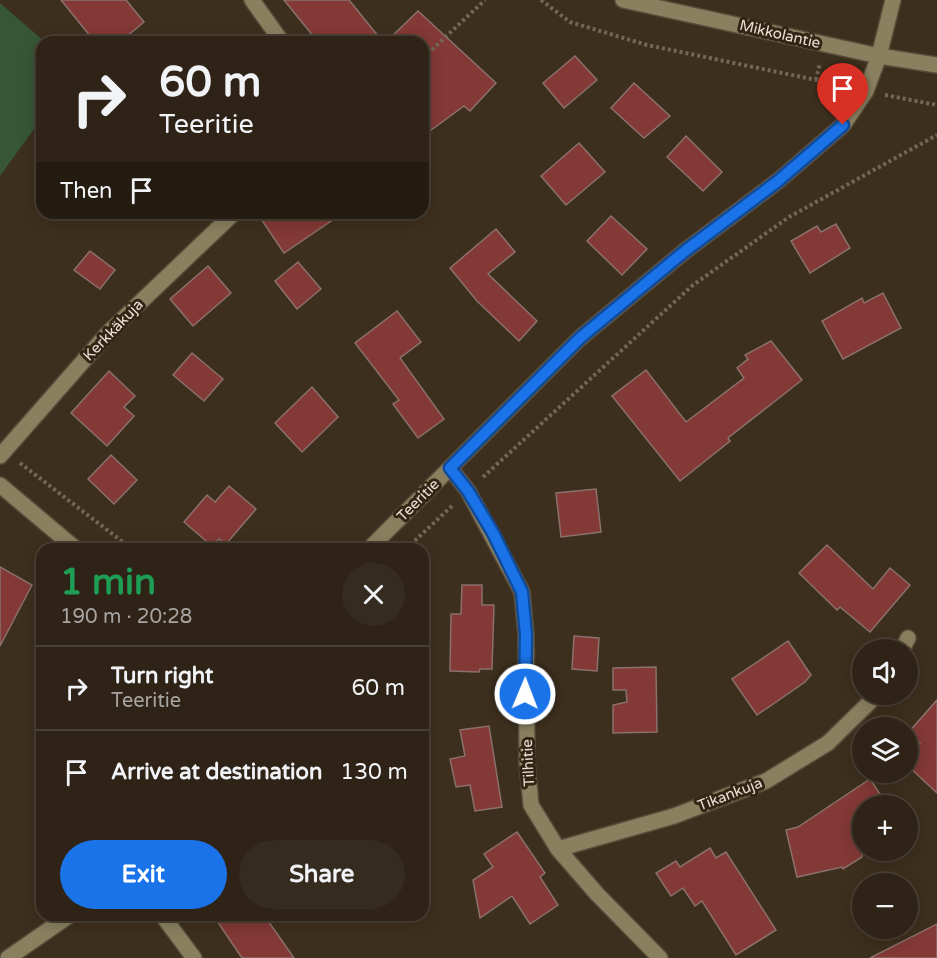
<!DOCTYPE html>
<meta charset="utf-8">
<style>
:root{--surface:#2e2316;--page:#362b1f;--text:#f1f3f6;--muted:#a7a4a1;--line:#494035;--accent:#1a73e8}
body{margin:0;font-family:"Varela Round",sans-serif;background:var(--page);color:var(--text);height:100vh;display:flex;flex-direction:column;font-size:22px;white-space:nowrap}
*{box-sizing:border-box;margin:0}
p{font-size:20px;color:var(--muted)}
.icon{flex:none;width:33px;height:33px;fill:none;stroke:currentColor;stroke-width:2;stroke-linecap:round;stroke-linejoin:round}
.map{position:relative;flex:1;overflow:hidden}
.drawer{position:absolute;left:36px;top:543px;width:393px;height:378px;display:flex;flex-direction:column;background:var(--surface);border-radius:18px;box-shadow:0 3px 15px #0003,0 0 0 2px var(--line)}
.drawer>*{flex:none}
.guide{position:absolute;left:36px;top:36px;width:393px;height:183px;border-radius:18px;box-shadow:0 3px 15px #0003,0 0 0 2px var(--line);background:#2e2316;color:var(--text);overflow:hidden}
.tools{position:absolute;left:852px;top:639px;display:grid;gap:12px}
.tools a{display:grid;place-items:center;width:66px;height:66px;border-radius:50%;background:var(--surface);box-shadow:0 3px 15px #0003,0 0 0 2px var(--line);font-size:30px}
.pin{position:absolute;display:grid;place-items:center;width:51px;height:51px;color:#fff;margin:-62px -26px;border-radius:50% 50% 50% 0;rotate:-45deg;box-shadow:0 0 6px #0007}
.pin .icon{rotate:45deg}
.me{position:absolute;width:66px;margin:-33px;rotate:1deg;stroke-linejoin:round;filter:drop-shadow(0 0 4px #0008)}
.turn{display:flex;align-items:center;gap:21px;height:126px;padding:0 24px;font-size:27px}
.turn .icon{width:78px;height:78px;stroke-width:2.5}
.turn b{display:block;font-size:42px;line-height:51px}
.then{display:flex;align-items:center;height:57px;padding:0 24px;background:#0003;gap:12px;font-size:22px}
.round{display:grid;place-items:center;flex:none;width:63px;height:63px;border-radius:32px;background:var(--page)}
.overview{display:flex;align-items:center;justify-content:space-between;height:102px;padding:0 24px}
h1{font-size:36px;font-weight:700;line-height:45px;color:#1e9e55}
.button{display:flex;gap:12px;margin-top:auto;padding:12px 24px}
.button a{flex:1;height:69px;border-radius:36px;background:var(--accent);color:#fff;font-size:24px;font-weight:700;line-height:69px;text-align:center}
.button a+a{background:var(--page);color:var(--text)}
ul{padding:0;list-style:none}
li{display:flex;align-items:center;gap:18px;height:84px;padding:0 24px;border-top:2px solid var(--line)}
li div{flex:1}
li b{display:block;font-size:22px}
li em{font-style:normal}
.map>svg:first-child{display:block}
</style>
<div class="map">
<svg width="937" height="958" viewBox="0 0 937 958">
<rect width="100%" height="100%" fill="#3d2f1d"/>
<path fill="#375734" d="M0 3 45 42H42V118L0 176Z"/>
<g fill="#833935" stroke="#8b706d" stroke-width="1.5">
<path d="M61 0H126L144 22 120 42H95Z"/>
<path d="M284 0H349L383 42H318Z"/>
<path d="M418 11 496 83 470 111 464 106 423 136V42H386Z"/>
<path d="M575 56 597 80 564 108 543 83Z"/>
<path d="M634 83 670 116 644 138 611 108Z"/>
<path d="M686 136 722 172 703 191 667 157Z"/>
<path d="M579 143 605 172 566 205 541 176Z"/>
<path d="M257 213H343L284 253Z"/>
<path d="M611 216 647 249 622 275 587 241Z"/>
<path d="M836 224 850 248 810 273 791 241 817 226 821 232Z"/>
<path d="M496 229 515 252 488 274 537 321 519 341 477 301 450 268Z"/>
<path d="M90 251 115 270 100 289 74 270Z"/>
<path d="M298 262 321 289 297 309 275 281Z"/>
<path d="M208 266 231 293 193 326 170 299Z"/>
<path d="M883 293 901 328 843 359 822 321 862 298 864 303Z"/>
<path d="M397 311 421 342 400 358 444 419 418 438 393 404 399 400 355 343Z"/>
<path d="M771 341 802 380 728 438 730 441 680 481 612 396 646 370 686 422 744 378 737 368 748 359 745 355Z"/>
<path d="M192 353 223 379 204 401 173 375Z"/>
<path d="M109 371 135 396 124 407 134 416 107 446 71 413Z"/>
<path d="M312 387 338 417 302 452 275 423Z"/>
<path d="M111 455 137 480 114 504 88 479Z"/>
<path d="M229 486 256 509 226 544 219 539 212 546 184 522 207 495 215 502Z"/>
<path d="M596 489 601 532 561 537 556 493Z"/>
<path d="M827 545 873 589 890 568 910 585 870 632 840 607 837 610 799 573Z"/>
<path d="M0 567 32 585 0 646Z"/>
<path d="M462 585H482V605H494L492 669H480L479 672 450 671 451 614H461Z"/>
<path d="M574 636 599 638 597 671 572 669Z"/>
<path d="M788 641 811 675 805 682 757 715 732 679Z"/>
<path d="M656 667 657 732 613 733V705L627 702 626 690H613V668Z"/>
<path d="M937 700V793L908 766V757L920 743 908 733Z"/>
<path d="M489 726 502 807 475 811 470 785 456 787 450 759 465 756 460 730Z"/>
<path d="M870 779 888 806H862V857L843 869 842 867 797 877 786 830 798 827Z"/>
<path d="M517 832 545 873 540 877 558 905 530 924 512 896 480 918 473 880 493 867 484 854Z"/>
<path d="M710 848 716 858 726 852 776 930 736 955 702 901 695 906 683 888 671 896 656 873 676 861 680 867Z"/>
<path d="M213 915H264L294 958H242Z"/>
<path d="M937 924V958H870Z"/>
</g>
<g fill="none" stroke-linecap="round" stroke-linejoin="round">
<defs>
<g id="minor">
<path d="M252 0 282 42"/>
<path d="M623 0 879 56 937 65"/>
<path d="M0 456 108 333 234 213"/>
<path d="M450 468 468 491 522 592 526 635 527 762 531 805 558 849 597 894 660 958"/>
<path d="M0 485 76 549"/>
<path d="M369 549 580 338 685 251 778 181 843 125 866 91 879 56 893 0"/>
<path d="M902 650 908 638"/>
<path d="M558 849 674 816 766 781 828 743 878 694"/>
<path d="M162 915 194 958"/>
<path d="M8 958 70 915"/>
</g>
</defs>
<use href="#minor" stroke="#594b3a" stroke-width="18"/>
<g stroke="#746758" stroke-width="4" stroke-dasharray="3 3" stroke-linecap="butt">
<path d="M541 0 570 22 647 45 845 86"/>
<path d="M423 58 485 0"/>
<path d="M816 80 820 63"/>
<path d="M885 95 937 105"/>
<path d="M20 463 132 549"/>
<path d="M483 477 693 285 789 217 937 135"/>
<path d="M406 549 453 505"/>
</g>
<use href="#minor" stroke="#8a8060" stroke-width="15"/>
</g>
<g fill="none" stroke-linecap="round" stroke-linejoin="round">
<defs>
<path id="route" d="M525 694 526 635 522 592 493 533 468 491 450 468 580 338 685 251 778 181 843 125"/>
</defs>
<use href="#route" stroke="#114b97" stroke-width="15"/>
<use href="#route" stroke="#1a73e8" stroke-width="10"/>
</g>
<g text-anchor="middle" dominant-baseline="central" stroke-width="6" stroke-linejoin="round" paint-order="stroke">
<g font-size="15" fill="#e9e0d5" stroke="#332514">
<text transform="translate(780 34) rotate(13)">Mikkolantie</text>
<text transform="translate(113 330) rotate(-46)">Kerkkäkuja</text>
<text transform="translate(418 500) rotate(-45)">Teeritie</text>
<text transform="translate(528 763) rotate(-93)">Tilhitie</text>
<text transform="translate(730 794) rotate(-21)">Tikankuja</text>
</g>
</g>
</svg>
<div class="tools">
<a><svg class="icon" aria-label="sound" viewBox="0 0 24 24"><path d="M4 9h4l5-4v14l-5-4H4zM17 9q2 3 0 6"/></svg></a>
<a><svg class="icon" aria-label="layers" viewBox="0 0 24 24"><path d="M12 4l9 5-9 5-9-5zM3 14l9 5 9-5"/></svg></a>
<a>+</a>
<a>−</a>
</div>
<div class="pin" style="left:843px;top:125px;background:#d93025"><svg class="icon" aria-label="arrive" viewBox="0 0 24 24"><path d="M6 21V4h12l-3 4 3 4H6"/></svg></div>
<svg class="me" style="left:525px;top:694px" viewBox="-20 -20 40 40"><circle r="17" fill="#1a73e8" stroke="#fff" stroke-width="3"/><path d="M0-11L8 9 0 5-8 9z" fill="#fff"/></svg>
<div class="guide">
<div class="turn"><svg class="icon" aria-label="right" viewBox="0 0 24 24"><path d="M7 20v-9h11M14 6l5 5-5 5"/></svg><div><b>60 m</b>Teeritie</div></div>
<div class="then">Then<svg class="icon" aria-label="arrive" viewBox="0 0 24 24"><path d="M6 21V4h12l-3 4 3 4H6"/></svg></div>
</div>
<section class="drawer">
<div class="overview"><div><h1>1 min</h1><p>190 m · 20:28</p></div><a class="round"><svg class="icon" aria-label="close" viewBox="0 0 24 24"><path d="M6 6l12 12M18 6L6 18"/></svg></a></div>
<ul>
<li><svg class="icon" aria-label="right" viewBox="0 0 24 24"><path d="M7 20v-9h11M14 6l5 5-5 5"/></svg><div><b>Turn right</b><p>Teeritie</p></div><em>60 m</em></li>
<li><svg class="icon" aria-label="arrive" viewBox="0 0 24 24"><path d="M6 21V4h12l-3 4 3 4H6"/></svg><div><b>Arrive at destination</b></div><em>130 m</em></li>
</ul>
<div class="button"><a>Exit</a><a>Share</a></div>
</section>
</div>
